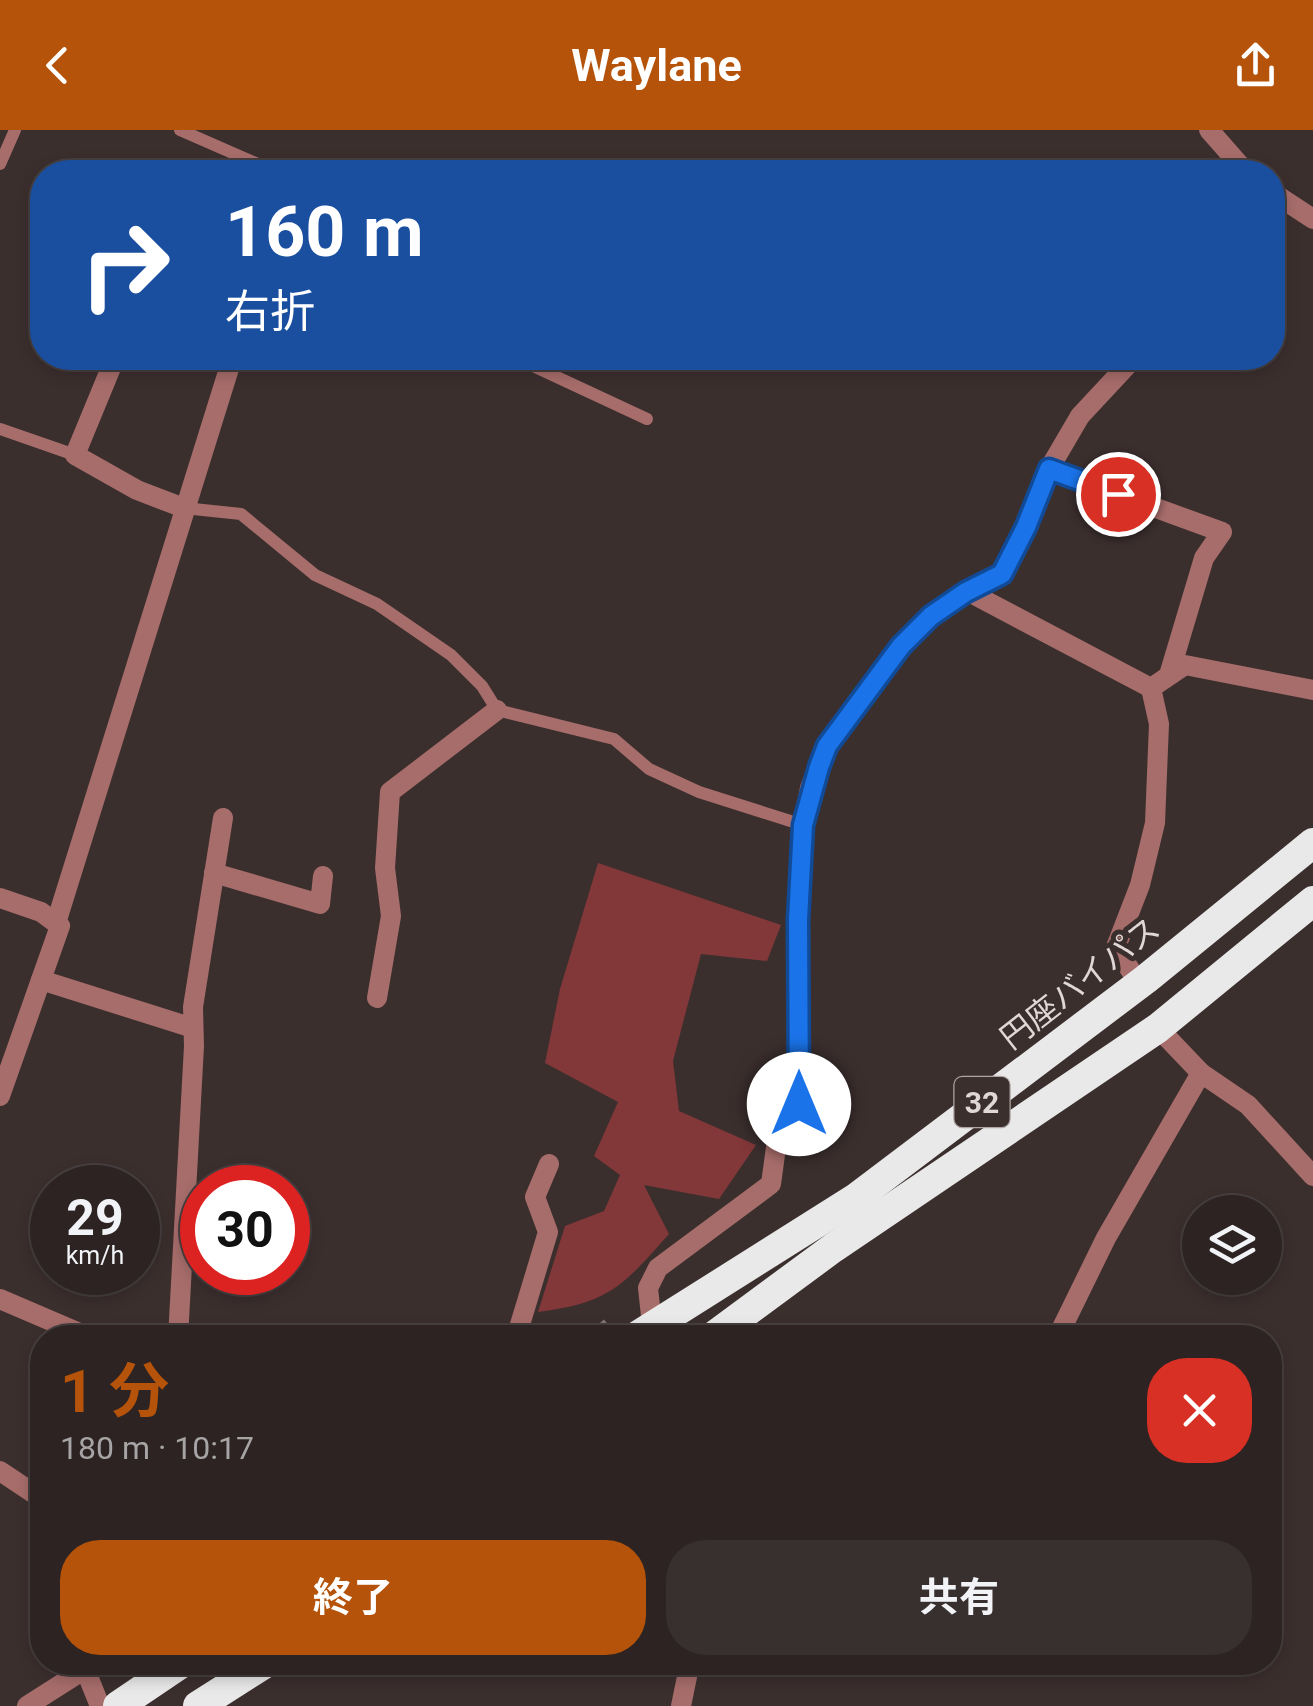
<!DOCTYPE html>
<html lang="ja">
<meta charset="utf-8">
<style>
:root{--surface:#2c2322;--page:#382f2f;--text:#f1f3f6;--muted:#a6a4a5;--line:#484040;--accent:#b45309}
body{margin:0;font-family:Roboto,"Noto Sans JP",sans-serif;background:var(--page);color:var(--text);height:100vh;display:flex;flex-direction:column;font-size:38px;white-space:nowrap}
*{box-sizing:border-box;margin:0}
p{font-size:32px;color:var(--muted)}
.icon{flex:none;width:55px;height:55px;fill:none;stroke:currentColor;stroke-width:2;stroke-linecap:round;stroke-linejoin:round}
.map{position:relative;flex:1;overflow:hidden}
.panel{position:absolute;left:30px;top:1195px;width:1252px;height:350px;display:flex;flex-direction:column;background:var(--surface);border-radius:40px;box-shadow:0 5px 15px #0003,0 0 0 2px var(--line)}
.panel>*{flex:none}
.guide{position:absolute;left:30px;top:30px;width:1255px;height:210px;border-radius:40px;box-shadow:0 5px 15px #0003,0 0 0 2px var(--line);background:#1a4fa0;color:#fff;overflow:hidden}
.fabs{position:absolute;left:1182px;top:1065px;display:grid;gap:20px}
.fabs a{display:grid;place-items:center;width:100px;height:100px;border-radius:50%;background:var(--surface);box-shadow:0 5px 15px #0003,0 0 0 2px var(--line);font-size:50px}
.speed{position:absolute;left:30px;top:1035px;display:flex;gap:20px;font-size:50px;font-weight:700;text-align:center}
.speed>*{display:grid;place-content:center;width:130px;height:130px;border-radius:50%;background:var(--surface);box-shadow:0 5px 15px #0003,0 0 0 2px var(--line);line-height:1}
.speed small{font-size:25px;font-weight:400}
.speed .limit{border:15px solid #d22;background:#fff;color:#111}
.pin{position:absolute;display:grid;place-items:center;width:85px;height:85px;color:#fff;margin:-42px;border:5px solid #fff;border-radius:50%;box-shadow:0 2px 10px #0007}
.me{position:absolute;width:110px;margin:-55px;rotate:0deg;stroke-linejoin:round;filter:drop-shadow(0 0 8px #0008)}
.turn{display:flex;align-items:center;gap:35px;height:210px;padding:0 30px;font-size:45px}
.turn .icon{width:130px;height:130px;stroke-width:2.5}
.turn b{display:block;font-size:70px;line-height:85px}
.round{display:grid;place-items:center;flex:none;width:105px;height:105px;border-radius:40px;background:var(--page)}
.headline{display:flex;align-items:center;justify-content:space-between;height:170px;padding:0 30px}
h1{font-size:60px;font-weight:700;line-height:75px;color:var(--accent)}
.cta{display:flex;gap:20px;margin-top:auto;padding:20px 30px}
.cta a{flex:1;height:115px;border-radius:40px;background:var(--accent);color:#fff;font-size:40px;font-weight:700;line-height:115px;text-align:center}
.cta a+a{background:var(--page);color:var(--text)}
header{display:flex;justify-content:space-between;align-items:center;height:130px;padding:0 30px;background:var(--accent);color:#fff;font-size:45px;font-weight:700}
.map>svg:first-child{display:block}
</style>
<header><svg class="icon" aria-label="back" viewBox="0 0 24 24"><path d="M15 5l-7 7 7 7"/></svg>Waylane<svg class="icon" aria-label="share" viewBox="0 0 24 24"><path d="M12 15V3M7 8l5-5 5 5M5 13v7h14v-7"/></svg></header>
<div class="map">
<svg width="1313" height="1576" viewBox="0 0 1313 1576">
<rect width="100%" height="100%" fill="#3b2f2e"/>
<path fill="#823738" d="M598 733 781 795 767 831 701 824 673 931 679 981 756 1015 719 1069 644 1055 669 1104C623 1156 609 1173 538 1182L565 1096 604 1081 620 1045 594 1026 618 972 545 933 560 859Z"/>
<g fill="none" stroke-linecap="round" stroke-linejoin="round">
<path stroke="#817776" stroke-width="5" stroke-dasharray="5 8" stroke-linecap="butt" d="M606 1205 600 1196 610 1188"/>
<g stroke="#a76d6b" stroke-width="12">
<path d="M180 0 276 42"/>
<path d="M0 34 15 0"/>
<path d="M516 228 647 289"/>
<path d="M0 299 75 325"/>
<path d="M184 378 241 384 315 445 377 474 451 525 482 556 497 580 614 609 649 639 699 662 803 695"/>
</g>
<g stroke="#a76d6b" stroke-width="20">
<path d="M1209 0 1246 42"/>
<path d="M1272 62 1313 89"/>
<path d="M115 228 75 325 137 360 184 378"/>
<path d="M1049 339 1222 402 1204 428 1169 545"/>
<path d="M967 461 1151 558 1185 535 1313 560"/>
<path d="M214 743 320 774 323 746"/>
<path d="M0 768 41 782 60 796 0 966"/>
<path d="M56 793 232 229 228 228"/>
<path d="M41 850 193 898"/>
<path d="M1139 854 1116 817 1140 755 1155 693 1159 594 1151 558"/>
<path d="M377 868 391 786 385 738 390 662 497 580"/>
<path d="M1158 898 1201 943 1248 975 1313 1046"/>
<path d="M0 1169 91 1208"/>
<path d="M652 1195 648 1158 658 1138 771 1054 777 1010 799 974 798 790 803 695 810 658 827 615 901 516 931 486 967 461 1002 444 1026 397 1049 339 1080 286 1134 228"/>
<path d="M178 1208 194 916 193 877 223 688"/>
<path d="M528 1208 519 1198 548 1102 535 1067 549 1034"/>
<path d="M1057 1208 1106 1108 1201 943"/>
<path d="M0 1341 42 1369"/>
<path d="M85 1539 100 1576"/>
<path d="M27 1576 85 1539 89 1532"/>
<path d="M681 1576 690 1532"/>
</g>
<g stroke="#e9e9e9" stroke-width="30">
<path d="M634 1208 856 1068 1146 849 1313 713"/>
<path d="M711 1208 833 1118 1158 898 1313 771"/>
<path d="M118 1576 183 1532"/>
<path d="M198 1576 267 1532"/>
</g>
</g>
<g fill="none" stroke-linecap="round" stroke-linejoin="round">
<defs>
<path id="route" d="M799 974 798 790 803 695 819 637 827 616 901 516 931 486 966 462 1002 444 1026 397 1049 339 1118 364"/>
</defs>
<use href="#route" stroke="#114b97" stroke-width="25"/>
<use href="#route" stroke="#1a73e8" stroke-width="18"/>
</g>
<g text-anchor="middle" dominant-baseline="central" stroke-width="10" stroke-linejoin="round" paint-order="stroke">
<rect fill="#3b2f2e" stroke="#aea5a4" stroke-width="2.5" x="954.5" y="947" width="55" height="50" rx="8"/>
<g font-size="30" font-weight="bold" fill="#e0d8d7">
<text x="982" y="972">32</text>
</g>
<g font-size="32" fill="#e0d8d7" stroke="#3b2f2e">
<text transform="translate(1080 853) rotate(-38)">円座バイパス</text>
</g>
</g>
</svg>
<div class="fabs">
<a><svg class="icon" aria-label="layers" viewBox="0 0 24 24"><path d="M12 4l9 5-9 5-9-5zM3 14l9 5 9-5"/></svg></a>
</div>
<div class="speed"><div>29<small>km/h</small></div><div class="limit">30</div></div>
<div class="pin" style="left:1118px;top:364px;background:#d93025"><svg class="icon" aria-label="arrive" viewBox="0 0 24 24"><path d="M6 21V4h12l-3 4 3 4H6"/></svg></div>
<svg class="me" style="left:799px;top:974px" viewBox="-20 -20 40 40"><circle r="19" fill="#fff"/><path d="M0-13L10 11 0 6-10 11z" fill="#1a73e8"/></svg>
<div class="guide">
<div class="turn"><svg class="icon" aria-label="right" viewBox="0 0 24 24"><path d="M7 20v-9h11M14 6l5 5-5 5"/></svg><div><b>160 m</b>右折</div></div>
</div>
<section class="panel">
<div class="headline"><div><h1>1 分</h1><p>180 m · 10:17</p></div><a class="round" style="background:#d93025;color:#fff"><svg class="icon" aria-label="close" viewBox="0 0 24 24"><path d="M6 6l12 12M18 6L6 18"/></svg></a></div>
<div class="cta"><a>終了</a><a>共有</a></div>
</section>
</div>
